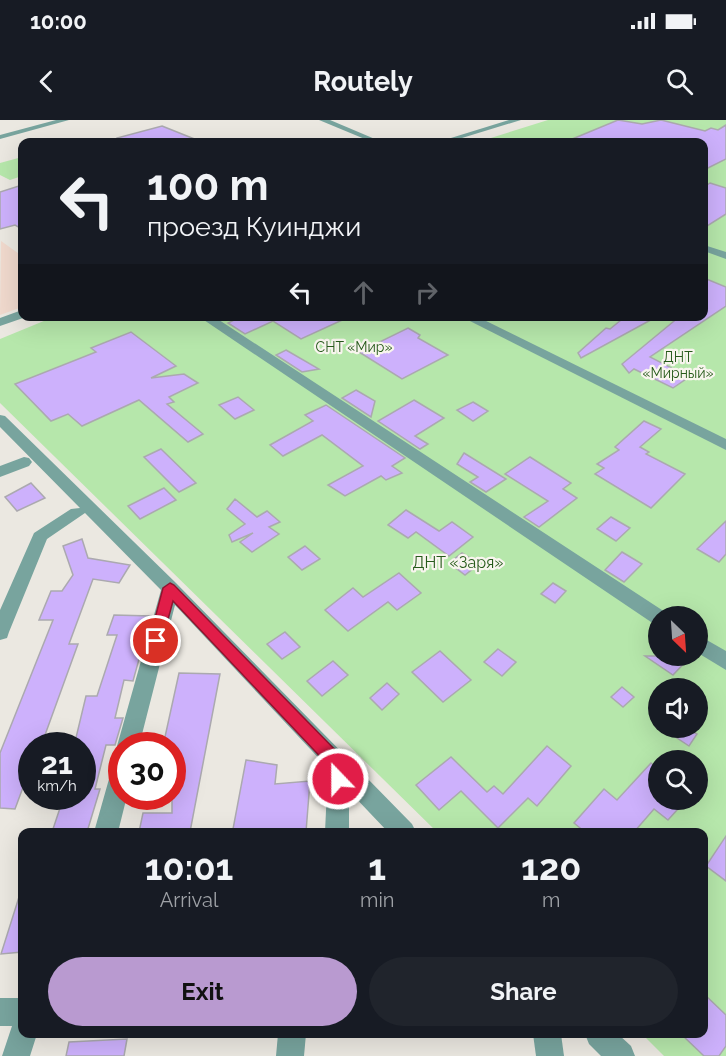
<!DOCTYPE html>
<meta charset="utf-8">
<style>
:root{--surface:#171b24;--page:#20242c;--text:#f1f3f6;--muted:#9ea1a6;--accent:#b99ad0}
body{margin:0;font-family:Raleway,sans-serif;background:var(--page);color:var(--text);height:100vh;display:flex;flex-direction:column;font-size:22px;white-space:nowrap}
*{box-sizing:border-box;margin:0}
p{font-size:20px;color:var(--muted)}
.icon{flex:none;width:33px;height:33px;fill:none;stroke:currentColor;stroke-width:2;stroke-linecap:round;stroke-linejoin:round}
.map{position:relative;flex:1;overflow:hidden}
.panel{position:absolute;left:18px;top:708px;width:690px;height:210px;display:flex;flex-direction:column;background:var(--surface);border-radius:12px;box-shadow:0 6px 24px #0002}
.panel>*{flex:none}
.hud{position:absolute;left:18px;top:18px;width:690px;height:183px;border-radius:12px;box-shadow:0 6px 24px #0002;background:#171b24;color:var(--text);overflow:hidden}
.needle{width:39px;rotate:155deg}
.controls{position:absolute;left:648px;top:486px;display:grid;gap:12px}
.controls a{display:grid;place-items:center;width:60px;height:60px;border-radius:50%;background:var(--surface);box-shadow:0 6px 24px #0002;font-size:30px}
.speed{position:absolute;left:18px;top:612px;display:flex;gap:12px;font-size:30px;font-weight:700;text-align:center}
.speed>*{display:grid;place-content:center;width:78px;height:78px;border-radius:50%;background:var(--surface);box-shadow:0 6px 24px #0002;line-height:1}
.speed small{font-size:15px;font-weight:400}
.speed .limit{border:9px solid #d22;background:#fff;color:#111}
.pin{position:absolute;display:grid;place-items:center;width:51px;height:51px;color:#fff;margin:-26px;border:3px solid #fff;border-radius:50%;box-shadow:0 2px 6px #0007}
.me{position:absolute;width:66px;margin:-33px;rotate:338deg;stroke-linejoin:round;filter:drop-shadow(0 0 4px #0008)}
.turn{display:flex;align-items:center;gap:21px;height:126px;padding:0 30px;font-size:27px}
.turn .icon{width:78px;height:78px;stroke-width:2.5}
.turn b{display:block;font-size:42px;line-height:51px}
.lanes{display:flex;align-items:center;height:57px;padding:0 30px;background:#0003;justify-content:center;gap:30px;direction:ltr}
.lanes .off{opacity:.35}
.eta{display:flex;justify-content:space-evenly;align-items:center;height:102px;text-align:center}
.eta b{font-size:36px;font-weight:700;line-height:42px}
.action{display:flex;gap:12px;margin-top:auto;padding:12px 30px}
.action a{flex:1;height:69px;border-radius:36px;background:var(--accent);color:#111;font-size:24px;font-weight:700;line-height:69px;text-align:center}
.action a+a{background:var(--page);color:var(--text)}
.status{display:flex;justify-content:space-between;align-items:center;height:42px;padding:0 30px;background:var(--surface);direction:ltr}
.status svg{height:16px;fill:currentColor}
header{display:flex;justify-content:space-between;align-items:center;height:78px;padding:0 30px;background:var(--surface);font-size:27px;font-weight:700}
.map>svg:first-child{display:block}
</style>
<div class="status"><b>10:00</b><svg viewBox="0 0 49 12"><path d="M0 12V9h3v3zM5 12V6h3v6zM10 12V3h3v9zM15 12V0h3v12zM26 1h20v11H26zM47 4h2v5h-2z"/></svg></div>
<header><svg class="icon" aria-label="back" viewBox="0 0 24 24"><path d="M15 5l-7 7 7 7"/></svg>Routely<svg class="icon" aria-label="search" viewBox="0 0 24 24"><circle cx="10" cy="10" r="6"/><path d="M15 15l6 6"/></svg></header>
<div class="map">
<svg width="726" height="936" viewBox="0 0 726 936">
<rect width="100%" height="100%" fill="#ebe8e1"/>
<path fill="#f0d9cd" d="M1 121 22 136V187L0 195Z"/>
<g fill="#b6e7ab" fill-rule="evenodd">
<path d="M548 0H726V936H664L642 914H704V712H437L0 283V219L56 196H704V22H478ZM658 496H698V536H658ZM658 568H698V608H658ZM658 640H698V680H658Z"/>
<path d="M22 37V56L10 60 0 55V43Z"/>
</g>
<g fill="#cdb1fc" stroke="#aba9af" stroke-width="1.5">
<path d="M618 0 642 4 661 0 705 11 711 8 718 10 726 5V39L704 50V22H565Z"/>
<path d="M162 6 202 22H118L117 18Z"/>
<path d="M710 63 726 68V94L704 108V67Z"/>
<path d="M22 65V109L15 105 0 109V72Z"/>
<path d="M704 158 726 167V186L650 237 689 257 673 268 634 249 629 253 622 244 679 197 704 196Z"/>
<path d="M242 196H351L301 219 273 201 245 214 228 203Z"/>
<path d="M626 196H658L581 238 578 233 606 208 610 209Z"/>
<path d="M408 208 420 215 418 218 448 235 402 259 359 232Z"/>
<path d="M131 212 176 246 151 258 184 254 198 263 169 277 174 282 167 284 203 314 188 322 139 280 82 306 68 294 51 301 15 264 96 232 91 228Z"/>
<path d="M286 230 319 249 302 252 276 235Z"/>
<path d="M356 270 375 281 371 297 342 278Z"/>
<path d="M238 277 254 290 235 299 219 285Z"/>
<path d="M414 280 444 298 415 316 428 324 420 329 378 301Z"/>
<path d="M473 282 488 291 473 301 457 290Z"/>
<path d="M326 285 405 338 392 346 402 353 386 360 381 356 345 376 328 365 363 346 322 315 283 336 270 325 313 301 305 295Z"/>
<path d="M644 301 661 309 640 327 649 332 646 334 685 354 651 388 595 354 604 348 597 344 619 330 615 327Z"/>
<path d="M161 329 196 363 179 372 144 337Z"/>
<path d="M464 333 506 359 486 372 470 362 478 357 457 344Z"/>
<path d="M530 337 571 363 563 369 577 378 539 407 524 397 548 381 505 354Z"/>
<path d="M31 363 45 378 17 391 5 377Z"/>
<path d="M164 368 176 380 140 399 128 386Z"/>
<path d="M235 379 257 397 267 391 280 402 269 407 279 414 252 432 240 422 253 413 232 422 229 415 245 404 227 389Z"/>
<path d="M406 390 439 411 452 402 473 417 449 436 416 412 408 418 388 405Z"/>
<path d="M611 397 630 408 616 421 597 409Z"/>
<path d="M726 401V434L719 442 697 429Z"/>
<path d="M82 419 88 438 130 445 119 463 93 459 69 524H78L41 626H32V643L15 689 0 688V633L53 500H39L51 471H62L73 455 63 426Z"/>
<path d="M305 426 320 439 302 450 288 437Z"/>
<path d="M622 432 642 444 624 462 605 450Z"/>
<path d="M462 433 479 444 465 455 449 443Z"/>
<path d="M399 453 421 473 397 490 388 482 348 511 325 490 353 468 363 477Z"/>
<path d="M553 463 566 471 555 483 541 474Z"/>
<path d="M114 495 151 496 133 561 124 560 115 598H123L115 625H106L95 669H100L87 712H52L64 676H82V626H74L86 576H97L117 515H107Z"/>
<path d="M285 512 300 527 282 539 267 524Z"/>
<path d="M498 529 516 542 502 556 484 542Z"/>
<path d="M440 531 471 560 443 582 412 552Z"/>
<path d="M645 536H691L673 555Z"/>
<path d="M333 541 348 555 322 576 307 561Z"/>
<path d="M179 553 220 554 190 712H139L143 693H172V626H163Z"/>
<path d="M387 563 399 574 382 590 370 578Z"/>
<path d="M622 567 634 577 623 587 611 577Z"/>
<path d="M662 608H687L697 614 689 626Z"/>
<path d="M547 626 571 646 537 686 528 678 498 708 461 671 439 690 416 665 451 637 487 672 494 666 503 674Z"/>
<path d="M246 640 277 645 275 664 310 661 306 712 233 709Z"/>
<path d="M651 643 658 649V680H686L668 700 654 689 634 712H585L574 703 604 669 617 680Z"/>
<path d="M726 716V761L706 746Z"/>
<path d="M19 777H22V832L1 834Z"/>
<path d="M704 874 726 895V926L719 936H704L681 914H704Z"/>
<path d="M127 919 124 936H66L69 922Z"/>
</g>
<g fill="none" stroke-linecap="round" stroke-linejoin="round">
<g fill="#78a49e" fill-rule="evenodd">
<path d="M56 0H69L0 19V15Z"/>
<path d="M319 0H330L382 22H372Z"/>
<path d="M509 0H521L449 22H438Z"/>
<path d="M704 125 726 132V139L704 131Z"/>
<path d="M22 190V196L26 197 0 206V198Z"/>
<path d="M198 196H213L665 492 667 496H658V504L651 502Z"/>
<path d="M460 196H476L726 319V330Z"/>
<path d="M0 295 5 296 176 463 412 704 416 712H388L349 671V712H325L328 648 175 485 139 626H122L120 633 117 626 161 470 85 393 47 419 9 512 7 518 0 520V490L34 413 71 389 80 388 0 307Z"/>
<path d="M24 337 29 338 32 342 29 346 0 357V346Z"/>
<path d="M698 515 726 531V550L698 533Z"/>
<path d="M122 642V676H127L118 712H94L111 652 114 645Z"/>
<path d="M0 878H22V914H37L30 936H2L12 906H0Z"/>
<path d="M278 914H306L304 936H276Z"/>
<path d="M533 914H561L564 936H536Z"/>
<path d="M585 914H618L631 926 635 936H601L589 924Z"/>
</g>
</g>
<path fill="#e11d48" stroke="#92132f" stroke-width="1.5" d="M170 463 174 465 344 639 347 644 344 665 338 667 332 665 330 647 173 481 161 525H151L149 521 163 468Z"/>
<g text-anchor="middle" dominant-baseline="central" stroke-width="4.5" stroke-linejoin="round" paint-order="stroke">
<g font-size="14" fill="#265a1a" stroke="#f8f5ee">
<text x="354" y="227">СНТ «Мир»</text>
<text x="678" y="237">ДНТ<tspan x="678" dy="16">«Мирный»</tspan></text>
</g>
<g font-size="16" fill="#265a1a" stroke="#f8f5ee">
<text x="458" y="442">ДНТ «Заря»</text>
</g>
</g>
</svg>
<div class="controls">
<a><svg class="needle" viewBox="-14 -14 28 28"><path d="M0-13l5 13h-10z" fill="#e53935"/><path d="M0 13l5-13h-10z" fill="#9ea1a6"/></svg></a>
<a><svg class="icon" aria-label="sound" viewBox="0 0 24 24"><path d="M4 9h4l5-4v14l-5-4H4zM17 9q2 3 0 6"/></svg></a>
<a><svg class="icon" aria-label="search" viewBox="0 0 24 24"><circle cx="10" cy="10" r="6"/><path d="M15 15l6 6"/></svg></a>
</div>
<div class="speed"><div>21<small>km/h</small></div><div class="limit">30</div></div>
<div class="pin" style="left:156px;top:521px;background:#d93025"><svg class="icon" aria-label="arrive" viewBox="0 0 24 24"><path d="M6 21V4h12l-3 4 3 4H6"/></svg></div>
<svg class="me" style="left:338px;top:659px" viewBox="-20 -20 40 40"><circle r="17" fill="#e11d48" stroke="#fff" stroke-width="3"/><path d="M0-11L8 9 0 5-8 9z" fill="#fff"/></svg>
<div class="hud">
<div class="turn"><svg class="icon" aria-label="left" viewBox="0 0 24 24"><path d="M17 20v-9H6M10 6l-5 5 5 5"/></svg><div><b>100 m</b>проезд Куинджи</div></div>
<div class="lanes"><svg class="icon" aria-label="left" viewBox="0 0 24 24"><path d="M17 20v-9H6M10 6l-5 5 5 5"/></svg><svg class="icon off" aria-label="ahead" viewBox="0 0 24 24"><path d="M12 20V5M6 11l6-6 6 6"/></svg><svg class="icon off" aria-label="right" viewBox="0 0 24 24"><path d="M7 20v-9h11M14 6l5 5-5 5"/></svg></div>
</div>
<section class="panel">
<div class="eta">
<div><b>10:01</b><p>Arrival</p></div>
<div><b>1</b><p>min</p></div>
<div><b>120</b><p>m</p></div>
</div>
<div class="action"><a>Exit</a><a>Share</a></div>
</section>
</div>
